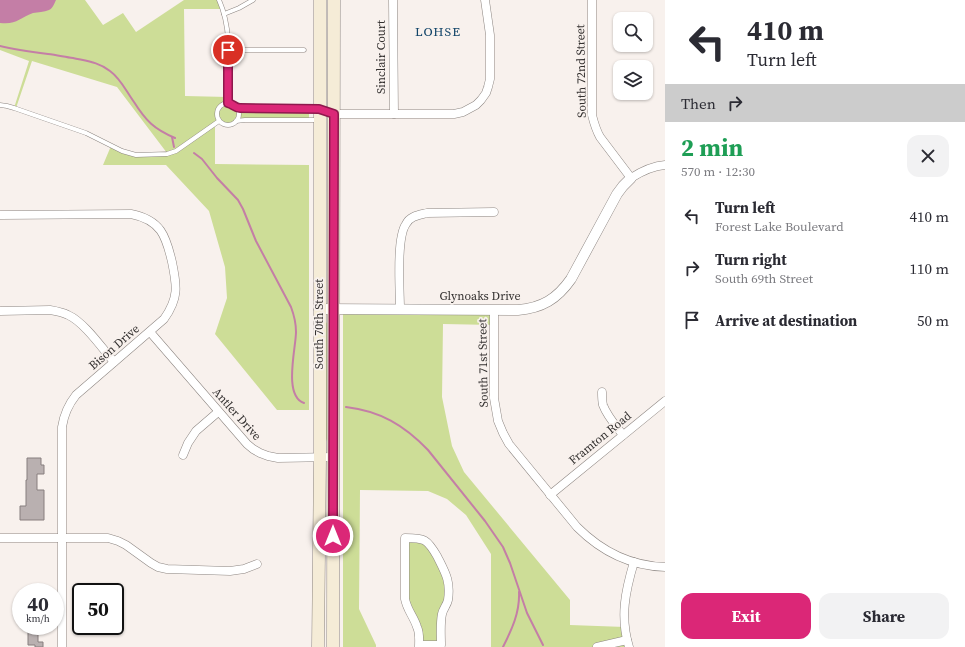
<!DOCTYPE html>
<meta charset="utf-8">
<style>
:root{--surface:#fff;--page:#f2f2f3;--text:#2b2b33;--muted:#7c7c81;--accent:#db2777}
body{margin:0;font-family:"Source Serif 4",serif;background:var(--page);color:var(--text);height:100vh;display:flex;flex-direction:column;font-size:15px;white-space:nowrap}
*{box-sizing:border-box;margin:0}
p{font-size:13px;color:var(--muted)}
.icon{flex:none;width:22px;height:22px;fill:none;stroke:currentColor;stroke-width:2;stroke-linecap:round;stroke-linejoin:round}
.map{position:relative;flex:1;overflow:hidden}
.details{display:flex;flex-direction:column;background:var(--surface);width:300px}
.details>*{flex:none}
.banner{background:#fff;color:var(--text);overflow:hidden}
.buttons{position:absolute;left:613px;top:12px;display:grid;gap:8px}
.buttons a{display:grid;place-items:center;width:40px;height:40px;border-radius:8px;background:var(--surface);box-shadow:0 1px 3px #0004;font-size:20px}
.speed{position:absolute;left:12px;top:583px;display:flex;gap:8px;font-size:20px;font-weight:700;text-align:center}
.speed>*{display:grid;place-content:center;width:52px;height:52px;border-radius:50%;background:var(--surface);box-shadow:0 1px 3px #0004;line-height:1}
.speed small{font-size:10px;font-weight:400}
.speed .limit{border:2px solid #111;border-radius:6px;background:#fff;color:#111}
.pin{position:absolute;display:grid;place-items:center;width:34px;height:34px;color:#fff;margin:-17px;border:2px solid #fff;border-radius:50%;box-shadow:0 1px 4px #0007}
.me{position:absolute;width:44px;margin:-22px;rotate:0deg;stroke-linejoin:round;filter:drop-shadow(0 0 3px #0008)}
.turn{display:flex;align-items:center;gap:14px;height:84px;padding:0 16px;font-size:18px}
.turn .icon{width:52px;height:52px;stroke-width:2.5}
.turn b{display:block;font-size:28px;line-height:34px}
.then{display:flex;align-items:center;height:38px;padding:0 16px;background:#0003;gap:8px;font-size:15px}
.round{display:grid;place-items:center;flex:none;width:42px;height:42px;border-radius:12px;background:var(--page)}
.head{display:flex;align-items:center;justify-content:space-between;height:68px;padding:0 16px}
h1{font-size:24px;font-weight:700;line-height:30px;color:#1e9e55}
.action{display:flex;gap:8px;margin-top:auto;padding:8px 16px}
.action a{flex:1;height:46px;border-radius:12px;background:var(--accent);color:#fff;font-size:16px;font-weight:700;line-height:46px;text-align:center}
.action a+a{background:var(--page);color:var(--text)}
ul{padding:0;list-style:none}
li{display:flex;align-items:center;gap:12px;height:52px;padding:0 16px}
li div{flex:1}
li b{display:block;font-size:15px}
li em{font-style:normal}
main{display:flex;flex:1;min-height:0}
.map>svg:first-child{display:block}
</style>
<main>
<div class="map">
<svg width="665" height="647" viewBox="0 0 665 647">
<rect width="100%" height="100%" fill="#f8f1ed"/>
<g fill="#cddd97">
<path d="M0 0H85L103 25 123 13 136 32 184 0H219L223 9H184L185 96 228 97V103L233 104 237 108 309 109V120L236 121C230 126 225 125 219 121L215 124V164L309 165V410H277L215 334 227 298 225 267 209 211 166 165H103L111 146 130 154 167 153 117 87 32 61 16 108H14L29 61 0 50Z"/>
<path d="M343 309 494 310V325L443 324 442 397 452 446 464 472 570 600V625L625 627 629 647H491V554L466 515 447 499 428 491 360 490 359 609 376 645V647H343Z"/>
<path d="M327 322H329L328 435 325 445V325Z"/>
<path d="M405 538 422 539 447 578 441 645H419L409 612Z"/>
</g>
<path fill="#c47ea6" d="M0 0H56C54 4 53 8 49 10 44 12 38 12 33 13 19 18 17 25 0 23Z"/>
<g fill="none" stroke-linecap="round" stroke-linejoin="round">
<g stroke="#c47ea6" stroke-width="2">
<path d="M0 46C16 50 32 52 48 54 57 55 65 57 73 58 86 61 99 62 110 71 121 79 126 91 134 102 146 121 154 129 175 138"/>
<path d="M172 137 174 147"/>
<path d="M194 153 202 159 217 178 238 200 243 209 256 241 291 307C294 315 296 323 296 332 296 348 283 396 304 403"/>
<path d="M346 407C380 411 404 425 428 450L485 521 503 547 510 563 527 613 543 645"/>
<path d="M503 647C512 629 520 612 519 592"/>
</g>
</g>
<g fill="#b9b0b0" stroke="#877f7f">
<path d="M27 458H41V465H44V474H37V490H44V520H20V506H26V480H27Z"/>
<path d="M28 631 38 632V642H43V647H35V645H28Z"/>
</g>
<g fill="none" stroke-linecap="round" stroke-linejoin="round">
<defs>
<g id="service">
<path d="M219 0C233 31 228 70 228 103"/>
<path d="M224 14 239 8 253 0"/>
<path d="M228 50H304"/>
<circle cx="228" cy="114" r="11"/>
<path d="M0 105 7 106 14 108 86 133 122 151 136 155 167 154 176 151 219 121"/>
<path d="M237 108 247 109H318"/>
<path d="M236 121 245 120H319"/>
</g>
<g id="minor">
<path d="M393 0 394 114"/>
<path d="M592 0V115C594 123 596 130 600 137L631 178C642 171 652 166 665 165"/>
<path d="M319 109 334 114H454L463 112 476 105 481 100 486 93 488 87 490 79V35L485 0"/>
<path d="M0 215 131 214C161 220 166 236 172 262 177 286 179 298 164 319L76 395C68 405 64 414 62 427V647"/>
<path d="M400 309C400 291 396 238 406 224 410 216 419 215 427 213L494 212"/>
<path d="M494 310V398L498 421 503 433 509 444 577 527C601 551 631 566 665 567"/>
<path d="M0 311 50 310C56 311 62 312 68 315 84 322 102 348 114 362"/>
<path d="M150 332 247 444 253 449 260 453 268 456 278 458 334 457"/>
<path d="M602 392C602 396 602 401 603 405 607 416 616 426 623 435"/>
<path d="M183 455 188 443 196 431 218 412"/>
<path d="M550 495 665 401"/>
<path d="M0 538H108L118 541 126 545 151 563 158 567 167 569 230 571 244 569 257 564"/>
<path d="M419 647C419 640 420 633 417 627 414 617 407 610 405 599V538C425 538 427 539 437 556 445 572 451 581 448 600 447 605 443 609 442 614 440 624 441 635 441 645H419"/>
<path d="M597 647 627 640"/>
<path d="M629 647C620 617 625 592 634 562"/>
</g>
<path id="tertiary" d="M319 309 518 310C542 308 557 299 571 279L617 194 623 186 631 178"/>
<g id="secondary">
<path d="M318 647 320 457V0"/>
<path d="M333 647 334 0"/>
</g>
</defs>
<use href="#service" stroke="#8d8682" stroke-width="5"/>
<use href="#minor" stroke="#8d8682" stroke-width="9"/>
<use href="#tertiary" stroke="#8d8682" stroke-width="11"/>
<use href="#secondary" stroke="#8d8682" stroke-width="13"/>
<use href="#service" stroke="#fff" stroke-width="4"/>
<use href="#minor" stroke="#fff" stroke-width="8"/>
<use href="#tertiary" stroke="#fff" stroke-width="10"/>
<use href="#secondary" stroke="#f5ecd7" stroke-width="12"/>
</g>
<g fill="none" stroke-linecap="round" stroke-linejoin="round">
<defs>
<path id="route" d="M228 50V103C233 104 235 108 240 108L319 109 334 114 333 536"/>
</defs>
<use href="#route" stroke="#8e194d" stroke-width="10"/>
<use href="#route" stroke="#db2777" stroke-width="7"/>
</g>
<g text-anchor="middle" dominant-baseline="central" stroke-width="3.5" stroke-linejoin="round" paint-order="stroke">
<g font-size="12" fill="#343130" stroke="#f8f1ed">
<text transform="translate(381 57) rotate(-90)">Sinclair Court</text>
<text transform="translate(581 71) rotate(-91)">South 72nd Street</text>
<text x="480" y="296">Glynoaks Drive</text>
<text transform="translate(319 324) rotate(-90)">South 70th Street</text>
<text transform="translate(114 347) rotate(-41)">Bison Drive</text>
<text transform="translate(483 363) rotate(-91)">South 71st Street</text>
<text transform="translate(237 414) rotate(48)">Antler Drive</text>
<text transform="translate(600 438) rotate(-39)">Framton Road</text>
</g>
<g font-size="13" letter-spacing="1" fill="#134569" stroke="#f8f1ed">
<text x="438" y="31">LOHSE</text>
</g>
</g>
</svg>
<div class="buttons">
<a><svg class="icon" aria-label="search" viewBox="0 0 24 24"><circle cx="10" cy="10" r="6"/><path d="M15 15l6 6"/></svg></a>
<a><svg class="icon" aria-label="layers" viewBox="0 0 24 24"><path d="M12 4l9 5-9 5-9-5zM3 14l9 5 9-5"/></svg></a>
</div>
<div class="speed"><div>40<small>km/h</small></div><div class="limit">50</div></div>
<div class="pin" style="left:228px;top:50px;background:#d93025"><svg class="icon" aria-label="arrive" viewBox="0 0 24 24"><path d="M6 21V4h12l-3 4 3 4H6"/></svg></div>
<svg class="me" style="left:333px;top:536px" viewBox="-20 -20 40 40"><circle r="17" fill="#db2777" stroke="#fff" stroke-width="3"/><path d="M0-11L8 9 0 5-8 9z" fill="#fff"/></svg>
</div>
<section class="details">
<div class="banner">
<div class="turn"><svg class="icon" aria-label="left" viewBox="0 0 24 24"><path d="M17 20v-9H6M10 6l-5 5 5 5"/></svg><div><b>410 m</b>Turn left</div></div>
<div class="then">Then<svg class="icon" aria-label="right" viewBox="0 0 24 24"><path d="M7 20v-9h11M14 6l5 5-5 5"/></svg></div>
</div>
<div class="head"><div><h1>2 min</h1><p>570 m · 12:30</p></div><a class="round"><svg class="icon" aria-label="close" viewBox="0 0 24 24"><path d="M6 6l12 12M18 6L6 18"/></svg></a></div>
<ul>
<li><svg class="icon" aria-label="left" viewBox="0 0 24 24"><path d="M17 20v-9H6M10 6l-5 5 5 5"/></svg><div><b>Turn left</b><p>Forest Lake Boulevard</p></div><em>410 m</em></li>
<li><svg class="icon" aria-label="right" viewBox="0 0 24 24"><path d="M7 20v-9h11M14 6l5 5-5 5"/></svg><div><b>Turn right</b><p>South 69th Street</p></div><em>110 m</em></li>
<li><svg class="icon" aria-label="arrive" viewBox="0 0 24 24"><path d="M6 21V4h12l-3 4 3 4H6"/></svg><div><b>Arrive at destination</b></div><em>50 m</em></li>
</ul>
<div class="action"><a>Exit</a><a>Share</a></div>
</section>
</main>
